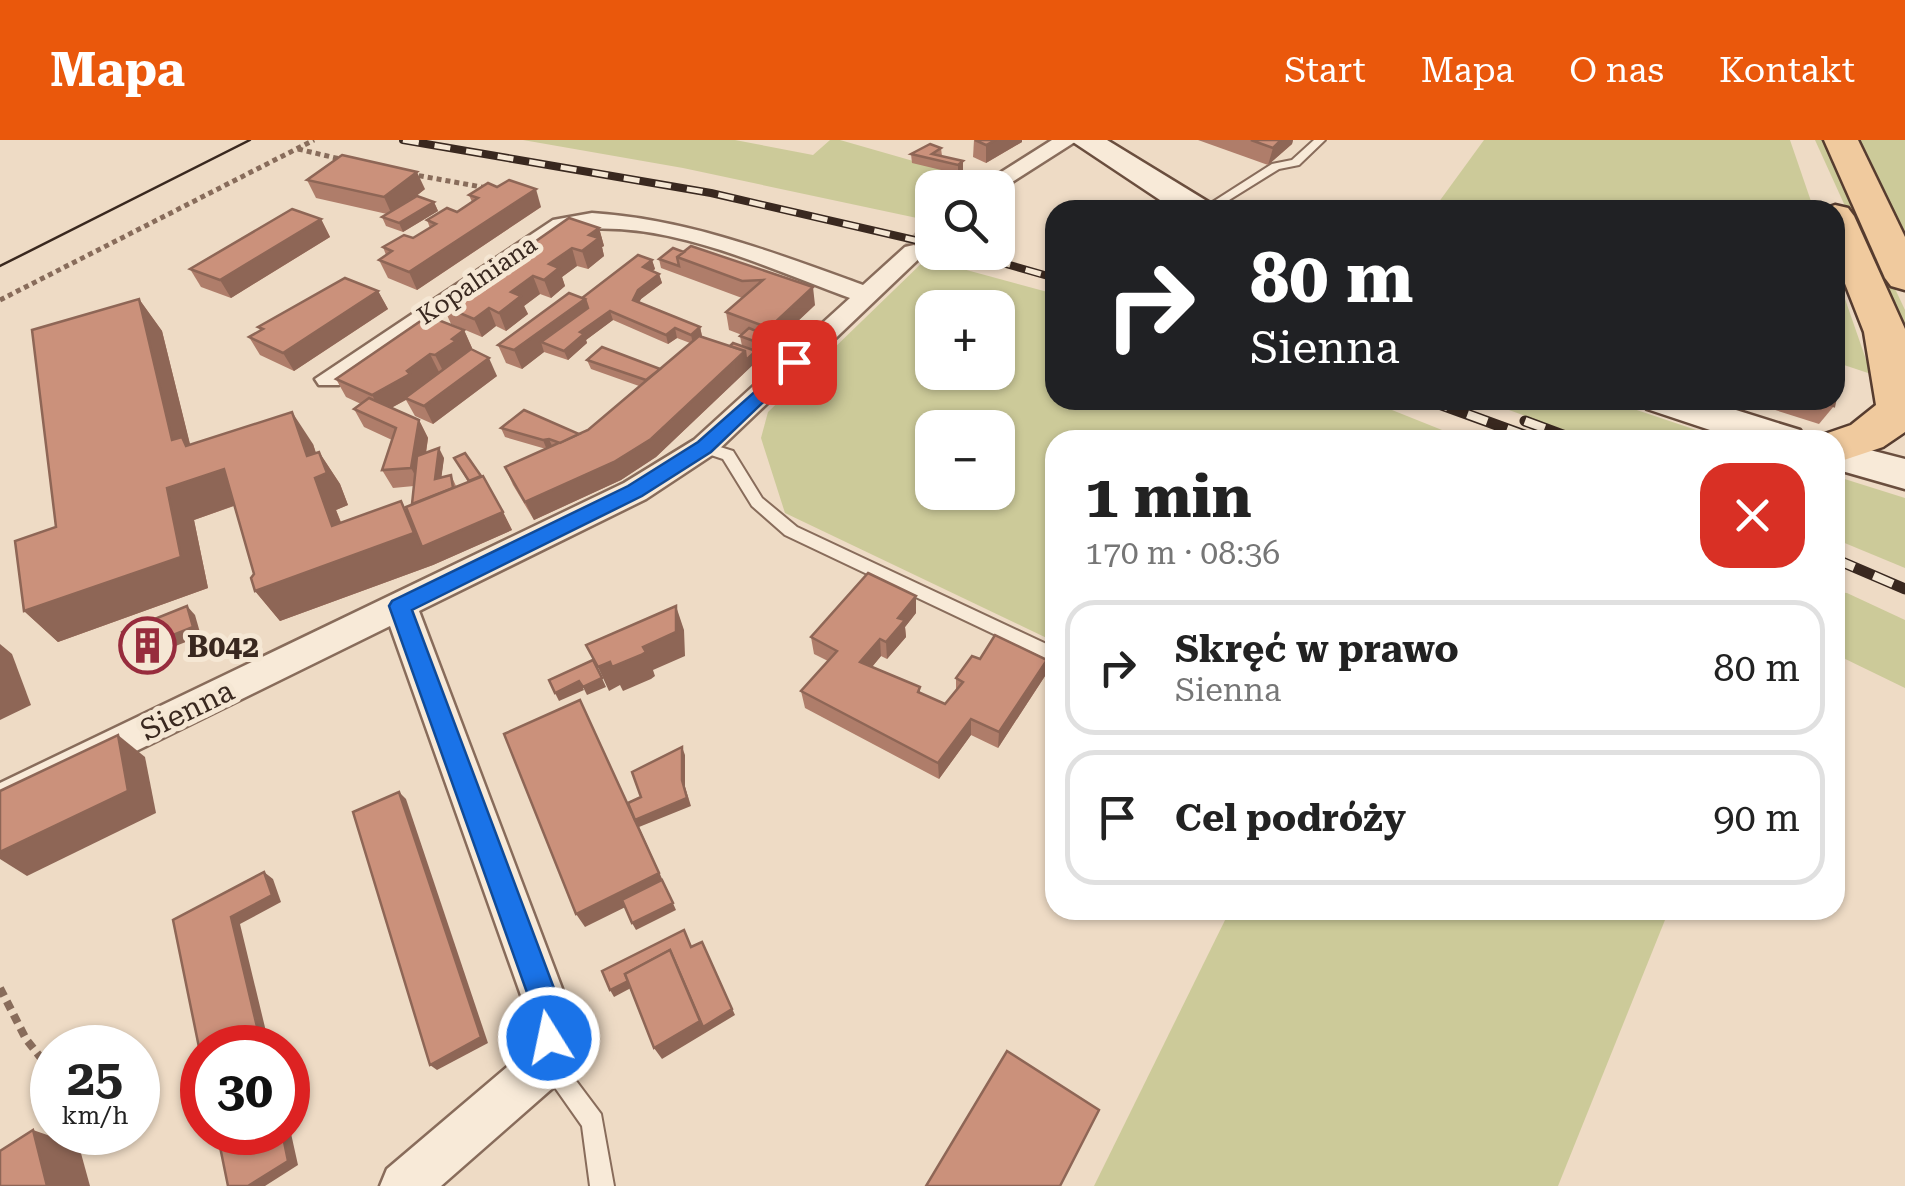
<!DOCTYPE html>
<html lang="pl">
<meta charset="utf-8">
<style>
:root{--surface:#fff;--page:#f6f6f6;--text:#222;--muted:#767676;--line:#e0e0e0;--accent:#ea580c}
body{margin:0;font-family:"Roboto Serif",serif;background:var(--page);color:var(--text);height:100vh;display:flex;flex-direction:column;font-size:38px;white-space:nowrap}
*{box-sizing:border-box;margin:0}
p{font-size:32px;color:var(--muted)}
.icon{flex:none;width:55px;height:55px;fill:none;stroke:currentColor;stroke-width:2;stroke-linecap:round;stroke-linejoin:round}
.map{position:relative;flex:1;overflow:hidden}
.details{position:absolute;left:1045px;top:290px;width:800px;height:490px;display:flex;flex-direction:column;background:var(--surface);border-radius:30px;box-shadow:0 2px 8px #0004}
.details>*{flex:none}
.banner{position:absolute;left:1045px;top:60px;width:800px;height:210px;border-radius:30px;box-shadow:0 2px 8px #0004;background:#202124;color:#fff;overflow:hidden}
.controls{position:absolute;left:915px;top:30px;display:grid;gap:20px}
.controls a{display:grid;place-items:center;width:100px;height:100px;border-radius:20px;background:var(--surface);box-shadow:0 2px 8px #0004;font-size:50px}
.speed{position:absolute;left:30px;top:885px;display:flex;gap:20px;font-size:50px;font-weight:700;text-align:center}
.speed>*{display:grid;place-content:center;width:130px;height:130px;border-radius:50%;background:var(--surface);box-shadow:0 2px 8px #0004;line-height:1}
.speed small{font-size:25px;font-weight:400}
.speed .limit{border:15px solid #d22;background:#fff;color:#111}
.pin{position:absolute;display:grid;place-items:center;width:85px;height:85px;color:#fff;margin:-42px;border-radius:20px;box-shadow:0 5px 15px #0006}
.me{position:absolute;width:110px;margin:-55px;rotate:350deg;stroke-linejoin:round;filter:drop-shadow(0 0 8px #0008)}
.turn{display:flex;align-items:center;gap:35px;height:210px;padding:0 40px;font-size:45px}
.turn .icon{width:130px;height:130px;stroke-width:2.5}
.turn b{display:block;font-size:70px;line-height:85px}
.round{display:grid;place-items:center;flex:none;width:105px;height:105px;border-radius:30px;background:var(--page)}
.head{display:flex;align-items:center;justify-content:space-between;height:170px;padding:0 40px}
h1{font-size:60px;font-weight:700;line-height:75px}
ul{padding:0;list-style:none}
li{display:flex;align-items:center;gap:30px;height:135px;margin:0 20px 15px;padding:0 20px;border:5px solid var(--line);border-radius:30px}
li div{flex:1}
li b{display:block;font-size:38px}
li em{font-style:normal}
header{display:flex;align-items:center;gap:60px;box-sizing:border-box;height:140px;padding:0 50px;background:var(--accent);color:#fff}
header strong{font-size:48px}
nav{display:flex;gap:55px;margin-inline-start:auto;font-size:35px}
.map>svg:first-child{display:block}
</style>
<header>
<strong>Mapa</strong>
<nav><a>Start</a><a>Mapa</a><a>O nas</a><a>Kontakt</a></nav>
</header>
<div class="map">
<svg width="1905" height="1046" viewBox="0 0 1905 1046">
<rect width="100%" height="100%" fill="#eedbc5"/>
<g fill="#ccca99" fill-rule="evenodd">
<path d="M523 0H735L813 15 830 0H840L976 39 963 47 932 48V68L917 78 683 28Z"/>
<path d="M1484 0H1790L1814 70H1433Z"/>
<path d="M1815 0H1825L1905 170V198Z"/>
<path d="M1852 0H1905V107Z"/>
<path d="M926 119 1055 154V260H1367L1467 300H1055V502L785 373 761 298 768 272ZM932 168H998V232H932ZM932 288H998V352H932Z"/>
<path d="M1835 130 1871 234 1835 222Z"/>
<path d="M1482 260H1607L1726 300H1591Z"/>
<path d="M1835 336 1905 358V428L1835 399Z"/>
<path d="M1835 452 1847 453 1905 480V548L1835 514Z"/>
<path d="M1230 770H1669L1558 1046H1094Z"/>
</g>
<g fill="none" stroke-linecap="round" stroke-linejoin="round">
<path stroke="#cab7a4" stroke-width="25" stroke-dasharray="25 12" stroke-linecap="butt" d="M914 112 932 92"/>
<defs>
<g id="lane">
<path d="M1314 0H1325L1299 25 1279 29 1221 65 1211 63 1272 24 1292 20Z"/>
<path d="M704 302 733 311 762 358 797 387 1055 508V523L785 395 752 366 723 319 699 311V303Z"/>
<path d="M548 911 556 914 601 974 614 1046H590L582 986 537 922 540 914Z"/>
</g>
<g id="street">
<path d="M1052 0H1078L998 51V48H976Z"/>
<path d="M592 73C687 79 775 113 863 145L905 107 914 105 926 112 714 314 646 359 419 471 572 875 571 922 564 938 441 1046H380L387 1029 526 911 528 875 390 486 0 678V643L624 343 694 300 850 158C762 126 663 77 568 91L339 245H319L315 239 553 80Z"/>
</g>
<g id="secondary">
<path d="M1070 0H1107L1210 63 1215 70H1175Z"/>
<path d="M1641 260H1704L1800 290 1806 300H1740L1647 269Z"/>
<path d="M1835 301 1905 319V349L1835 329Z"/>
</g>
<g id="primary">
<path d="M1824 0H1858L1905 97V150L1891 146 1885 138Z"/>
<path d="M1835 65 1848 68 1854 76 1905 189V292L1883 307 1835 323V300H1816L1819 296 1851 285 1876 265 1864 192 1835 118V70H1821Z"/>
</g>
</defs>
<use href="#lane" stroke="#886c5b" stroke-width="4"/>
<use href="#street" stroke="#886c5b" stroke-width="5"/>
<use href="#secondary" stroke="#6a4e3e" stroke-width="5"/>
<use href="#primary" stroke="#563c2f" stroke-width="5"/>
<g stroke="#886c5b" stroke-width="5" stroke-dasharray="5 4" stroke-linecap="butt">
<path d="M298 9 344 20"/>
<path d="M410 34 487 48"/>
<path d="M0 160 314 0"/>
</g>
<g stroke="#886c5b" stroke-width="8" stroke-dasharray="9 6" stroke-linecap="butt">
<path d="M0 848 26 899 52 932"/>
<path d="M100 992 104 997"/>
</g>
<use href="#lane" fill="#f8ead8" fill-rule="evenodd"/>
<use href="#street" fill="#f8ead8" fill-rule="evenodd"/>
<use href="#secondary" fill="#f8ead8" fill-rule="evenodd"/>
<use href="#primary" fill="#f0ca9e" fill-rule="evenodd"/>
<path stroke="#39281f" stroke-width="2.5" d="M0 126 250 0"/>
<defs>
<g id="rail-far1">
<path d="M403 0 711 53 932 104"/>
<path d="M964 112 1055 138"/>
<path d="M1428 260 1433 262"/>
</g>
<g id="rail">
<path d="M1428 260 1538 300"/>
<path d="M1525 281 1576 300"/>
<path d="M1835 419 1905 449"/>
</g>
</defs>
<use href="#rail-far1" stroke="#39281f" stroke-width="8"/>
<use href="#rail" stroke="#39281f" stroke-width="11"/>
<use href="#rail-far1" stroke="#f5e7d4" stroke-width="5" stroke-dasharray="16" stroke-linecap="butt"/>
<use href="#rail" stroke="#f5e7d4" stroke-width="8" stroke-dasharray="21" stroke-linecap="butt"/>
</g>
<g fill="#af7d6a">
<path d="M974 0 1022 2 986 23 973 17Z"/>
<path d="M1198 0H1293L1292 4 1268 25Z"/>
<path d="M941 8 942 16 963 21V30L958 34 912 23 911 14Z"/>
<path d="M307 40 425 49 414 58 434 62 438 71 403 92 386 86 382 77 387 74 316 58Z"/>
<path d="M469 55 541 67 417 150 388 138 379 120 386 115 383 107 413 98 430 88 427 80 457 72 472 62Z"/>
<path d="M321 79 330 97 231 158 201 147 190 129Z"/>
<path d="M599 88 604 106 602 107 604 116 588 129 577 126 562 137 565 146 551 158 540 154 524 166 528 174 506 191 496 186 482 197 451 184 443 166Z"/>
<path d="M691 106 815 165 764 213 742 206 740 196 742 195 729 190 726 172 742 158 661 128 659 119 684 112Z"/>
<path d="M652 120 655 129 652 131 659 134 662 143 641 159 639 163 700 187 702 196 758 220 656 317 621 340 534 380 513 345 505 327 546 309 505 297 501 288 579 294 588 290 639 246 591 229 587 220 660 229 690 203 677 198 668 204 613 180 586 200 587 203 568 220 544 212 522 229 506 223 498 205Z"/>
<path d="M378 151 388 169 294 231 260 215 249 197 260 190 258 187Z"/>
<path d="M139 159 162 191 190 305 313 304 316 313 319 312 340 344 348 365 336 370 341 382 401 361 411 379 414 346 393 348 382 330 392 300 364 287 354 269 361 264 346 257 336 239 464 190 472 208 463 215 497 236 433 284 415 276 406 260 391 268 419 280 428 298 426 313 444 318 441 338 451 335 456 346 468 342 454 318 503 372 512 390 433 425 280 481 255 451 254 434 234 366 194 380 208 448 58 502 24 471Z"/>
<path d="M1744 260H1835L1834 266 1819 284Z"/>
<path d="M916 473 905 487 906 497 887 519 881 516 872 527 920 547V553L945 564 956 551V538L980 519 1045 536 998 608 971 595 939 639 805 568 801 551 828 521 814 514 811 497Z"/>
<path d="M1055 590V616L1048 613 1050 597Z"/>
</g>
<g fill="#8e6656">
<path d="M996 0H1022V2L986 23V5Z"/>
<path d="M1281 0H1293L1292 4 1268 25 1273 8Z"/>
<path d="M963 21V30L958 34V25Z"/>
<path d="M417 32 425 49 392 75 384 57Z"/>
<path d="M536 49 541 67 417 150 409 132Z"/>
<path d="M434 62 438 71 403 92 399 83Z"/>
<path d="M321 79 330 97 231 158 220 140Z"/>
<path d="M599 88 604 106 602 107 604 116 588 129 582 111 589 95Z"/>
<path d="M572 108 577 126 562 137 565 146 551 158 544 140 549 124Z"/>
<path d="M652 120 655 129 646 136 643 127Z"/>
<path d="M659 134 662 143 641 159 635 169 633 160 638 150Z"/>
<path d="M533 136 540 154 524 166 528 174 506 191 499 173 511 152Z"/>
<path d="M813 147 815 165 764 213 762 204 770 197 769 188Z"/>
<path d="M378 151 388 169 294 231 283 213Z"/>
<path d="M139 159 162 191 191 308 224 329 247 361 194 380 208 448 58 502 24 471 167 348 172 300Z"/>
<path d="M585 159 590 177 541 202 544 212 522 229 514 210Z"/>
<path d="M489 168 496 186 482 197 474 179Z"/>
<path d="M610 171 613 180 586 200 587 203 568 220 564 211 580 192Z"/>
<path d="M700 187 702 196 693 204 691 195Z"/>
<path d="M675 188 677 198 668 204 666 195Z"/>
<path d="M464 190 472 208 444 233 435 215Z"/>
<path d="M745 211H756L758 220 656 317 621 340 534 380 525 362Z"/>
<path d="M430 214 439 232 418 248 420 252 382 273 372 255Z"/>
<path d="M489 218 497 236 433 284 424 266Z"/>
<path d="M292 272 313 304 323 335 319 312 340 344 348 365 336 370 353 415 401 361 420 393 503 372 512 390 433 425 280 481 255 451 332 386Z"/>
<path d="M419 280 428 298 421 346 411 328Z"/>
<path d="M549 299 553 308 547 310 543 300Z"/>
<path d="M439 308 444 318 440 348 435 339Z"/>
<path d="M916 456V473L905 487 906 497 887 519 886 502 898 478Z"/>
<path d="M187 466 195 475 201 496 135 522 126 514Z"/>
<path d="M676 466 684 490 685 516 653 530 655 536 651 539 623 551 620 545 609 551 598 527Z"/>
<path d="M880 499 881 516 862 539 860 522Z"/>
<path d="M0 504 12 514 31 565 0 580Z"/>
<path d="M1047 520 1045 536 998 608 999 592Z"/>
<path d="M602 538 606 547 587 555 583 547Z"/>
<path d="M579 541 584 550 559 561 555 553Z"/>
<path d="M971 579V595L939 639 938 623Z"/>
<path d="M118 595 145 617 156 673 27 736 0 719V712Z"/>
<path d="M682 607 685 615V647L691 666 639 687 676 770 636 790 632 783 666 747 585 787 576 774 635 680 682 640Z"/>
<path d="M399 652 406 659 488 903 437 930 430 925Z"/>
<path d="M264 732 273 739 281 762 240 784 270 908H262L231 777Z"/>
<path d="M702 802 735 875 662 919 654 908 676 824 614 857 610 850 673 817 678 823Z"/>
<path d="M288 980 298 1025 265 1046H248L282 992H288Z"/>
<path d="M33 990 79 1006 90 1046H47Z"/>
</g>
<g fill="#cb917b" stroke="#8e6656" stroke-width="2.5">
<path d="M975 0H996L986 5Z"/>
<path d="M1251 0H1281L1273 8Z"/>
<path d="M930 4 941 8 932 14 963 21 958 25 911 14Z"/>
<path d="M342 15 417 32 384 57 307 40Z"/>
<path d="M509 40 536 49 409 132 379 120 392 111 383 107 404 95 413 98 436 84 427 80 447 68 457 72 478 58 469 55 488 43 497 47Z"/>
<path d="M417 56 434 62 399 83 382 77Z"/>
<path d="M292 69 321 79 220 140 190 129Z"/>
<path d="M569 78 599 88 589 95 599 98 582 111 572 108 549 124 559 128 544 140 533 136 511 152 521 156 499 173 489 168 474 179 443 166Z"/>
<path d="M691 106 813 147 769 188 726 172 763 140 742 141 677 117Z"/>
<path d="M673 108 684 112 677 117 679 126 659 119Z"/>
<path d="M638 115 652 120 643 127 659 134 638 150 633 160 700 187 691 195 675 188 666 195 610 171 580 192 584 194 564 211 541 202 588 168 585 159 582 158Z"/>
<path d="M345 138 378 151 283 213 249 197 263 189 258 187Z"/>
<path d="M569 153 585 159 514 210 498 205Z"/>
<path d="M139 159 172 300 182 297 186 306 292 272 307 316 319 312 327 333 315 338 332 386 401 361 414 393 255 451 251 438 254 434 224 329 167 348 181 417 24 471 15 401 56 387 32 190Z"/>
<path d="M428 176 464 190 452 199 456 201 435 215 430 214 407 231 410 234 372 255 336 239Z"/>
<path d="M749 188 770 197 762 204 740 196Z"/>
<path d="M699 196 745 211 651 299 614 322 525 362 505 327 588 290Z"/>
<path d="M733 203 756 211 746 220 745 211 730 206Z"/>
<path d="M602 207 660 229 646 240 587 220Z"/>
<path d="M471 209 489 218 424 266 405 258Z"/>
<path d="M1835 236 1840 237 1834 266 1816 260H1835Z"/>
<path d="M369 258 419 280 411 328 382 330 396 288 354 269Z"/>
<path d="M524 270 579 294 560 303 549 299 543 300 501 288Z"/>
<path d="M439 308 435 339 451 335 453 348 412 364 417 316Z"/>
<path d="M465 313 481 336 469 341 454 318Z"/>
<path d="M483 336 503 372 422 407 406 367Z"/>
<path d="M868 433 916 456 898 478 905 480 886 502 880 499 860 522 920 547 918 552 945 564 963 542 956 538 972 516 980 519 995 495 1047 520 999 592 971 579 938 623 801 551 837 511 811 497Z"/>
<path d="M187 466 193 487 126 514 122 492Z"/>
<path d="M676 466V492L643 507 646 512 641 515 612 527 610 522 598 527 586 505Z"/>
<path d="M593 520 602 538 583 547 579 541 555 553 549 540Z"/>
<path d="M580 560 659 733 576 774 504 594Z"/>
<path d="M118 595 128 651 0 712V651Z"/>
<path d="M682 607V640L687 658 635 680 628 663 641 657 632 632Z"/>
<path d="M399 652 481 897 430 925 353 672Z"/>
<path d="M264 732 272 755 231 777 262 908H202V922L173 780Z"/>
<path d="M662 740 673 763 632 783 622 760Z"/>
<path d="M684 790 691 807 702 802 732 869 703 887 670 810 625 834 628 841 610 850 602 831Z"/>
<path d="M670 810 700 881 654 908 625 834Z"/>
<path d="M1007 911 1099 970 1060 1046H926Z"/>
<path d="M33 990 47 1046H0V1011Z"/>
<path d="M217 992H282L288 1021 248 1046H228Z"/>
</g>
<path fill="#1a73e8" stroke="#114b97" stroke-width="2.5" d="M794 217 801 218V226L711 312 642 356 412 470 564 875 559 909 549 913 539 909 534 898 535 875 389 466 392 461 628 346 698 302Z"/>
<defs>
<symbol id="building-ring" viewBox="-11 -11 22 22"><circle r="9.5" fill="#f5e7d4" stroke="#972c3d" stroke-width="1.5"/><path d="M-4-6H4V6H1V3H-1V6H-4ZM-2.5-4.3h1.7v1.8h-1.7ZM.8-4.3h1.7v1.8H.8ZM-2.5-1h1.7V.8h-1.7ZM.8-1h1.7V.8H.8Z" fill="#972c3d"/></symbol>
</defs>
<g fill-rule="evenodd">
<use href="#building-ring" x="116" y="474" width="63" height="63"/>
</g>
<g text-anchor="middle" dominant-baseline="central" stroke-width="10" stroke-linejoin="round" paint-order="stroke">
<g font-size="25" fill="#39281f" stroke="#f5e7d4">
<text transform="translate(477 140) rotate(-34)">Kopalniana</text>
</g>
<g font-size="30" font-weight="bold" fill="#39281f" stroke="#f5e7d4" text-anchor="start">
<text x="187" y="506">B042</text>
</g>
<g font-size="30" fill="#39281f" stroke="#f5e7d4">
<text transform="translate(187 570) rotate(-26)">Sienna</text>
</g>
</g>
</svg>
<div class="controls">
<a><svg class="icon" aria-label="search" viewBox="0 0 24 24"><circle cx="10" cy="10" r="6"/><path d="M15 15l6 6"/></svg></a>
<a>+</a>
<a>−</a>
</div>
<div class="speed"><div>25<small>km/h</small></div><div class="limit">30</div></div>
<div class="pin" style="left:794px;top:222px;background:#d93025"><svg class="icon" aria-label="arrive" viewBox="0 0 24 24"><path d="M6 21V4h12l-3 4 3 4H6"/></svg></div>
<svg class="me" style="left:549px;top:898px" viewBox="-20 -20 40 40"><circle r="17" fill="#1a73e8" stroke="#fff" stroke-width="3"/><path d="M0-11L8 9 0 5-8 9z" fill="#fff"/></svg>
<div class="banner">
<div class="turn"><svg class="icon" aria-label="right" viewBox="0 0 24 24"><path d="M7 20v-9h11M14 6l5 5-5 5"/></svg><div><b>80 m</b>Sienna</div></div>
</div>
<section class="details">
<div class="head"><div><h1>1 min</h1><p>170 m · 08:36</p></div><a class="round" style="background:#d93025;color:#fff"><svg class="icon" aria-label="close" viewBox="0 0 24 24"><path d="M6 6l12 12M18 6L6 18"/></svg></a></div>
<ul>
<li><svg class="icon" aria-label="right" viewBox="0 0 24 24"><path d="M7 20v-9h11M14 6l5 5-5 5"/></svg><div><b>Skręć w prawo</b><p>Sienna</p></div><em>80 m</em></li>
<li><svg class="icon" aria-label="arrive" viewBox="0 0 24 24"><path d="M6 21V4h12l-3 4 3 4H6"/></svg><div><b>Cel podróży</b></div><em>90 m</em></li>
</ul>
</section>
</div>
